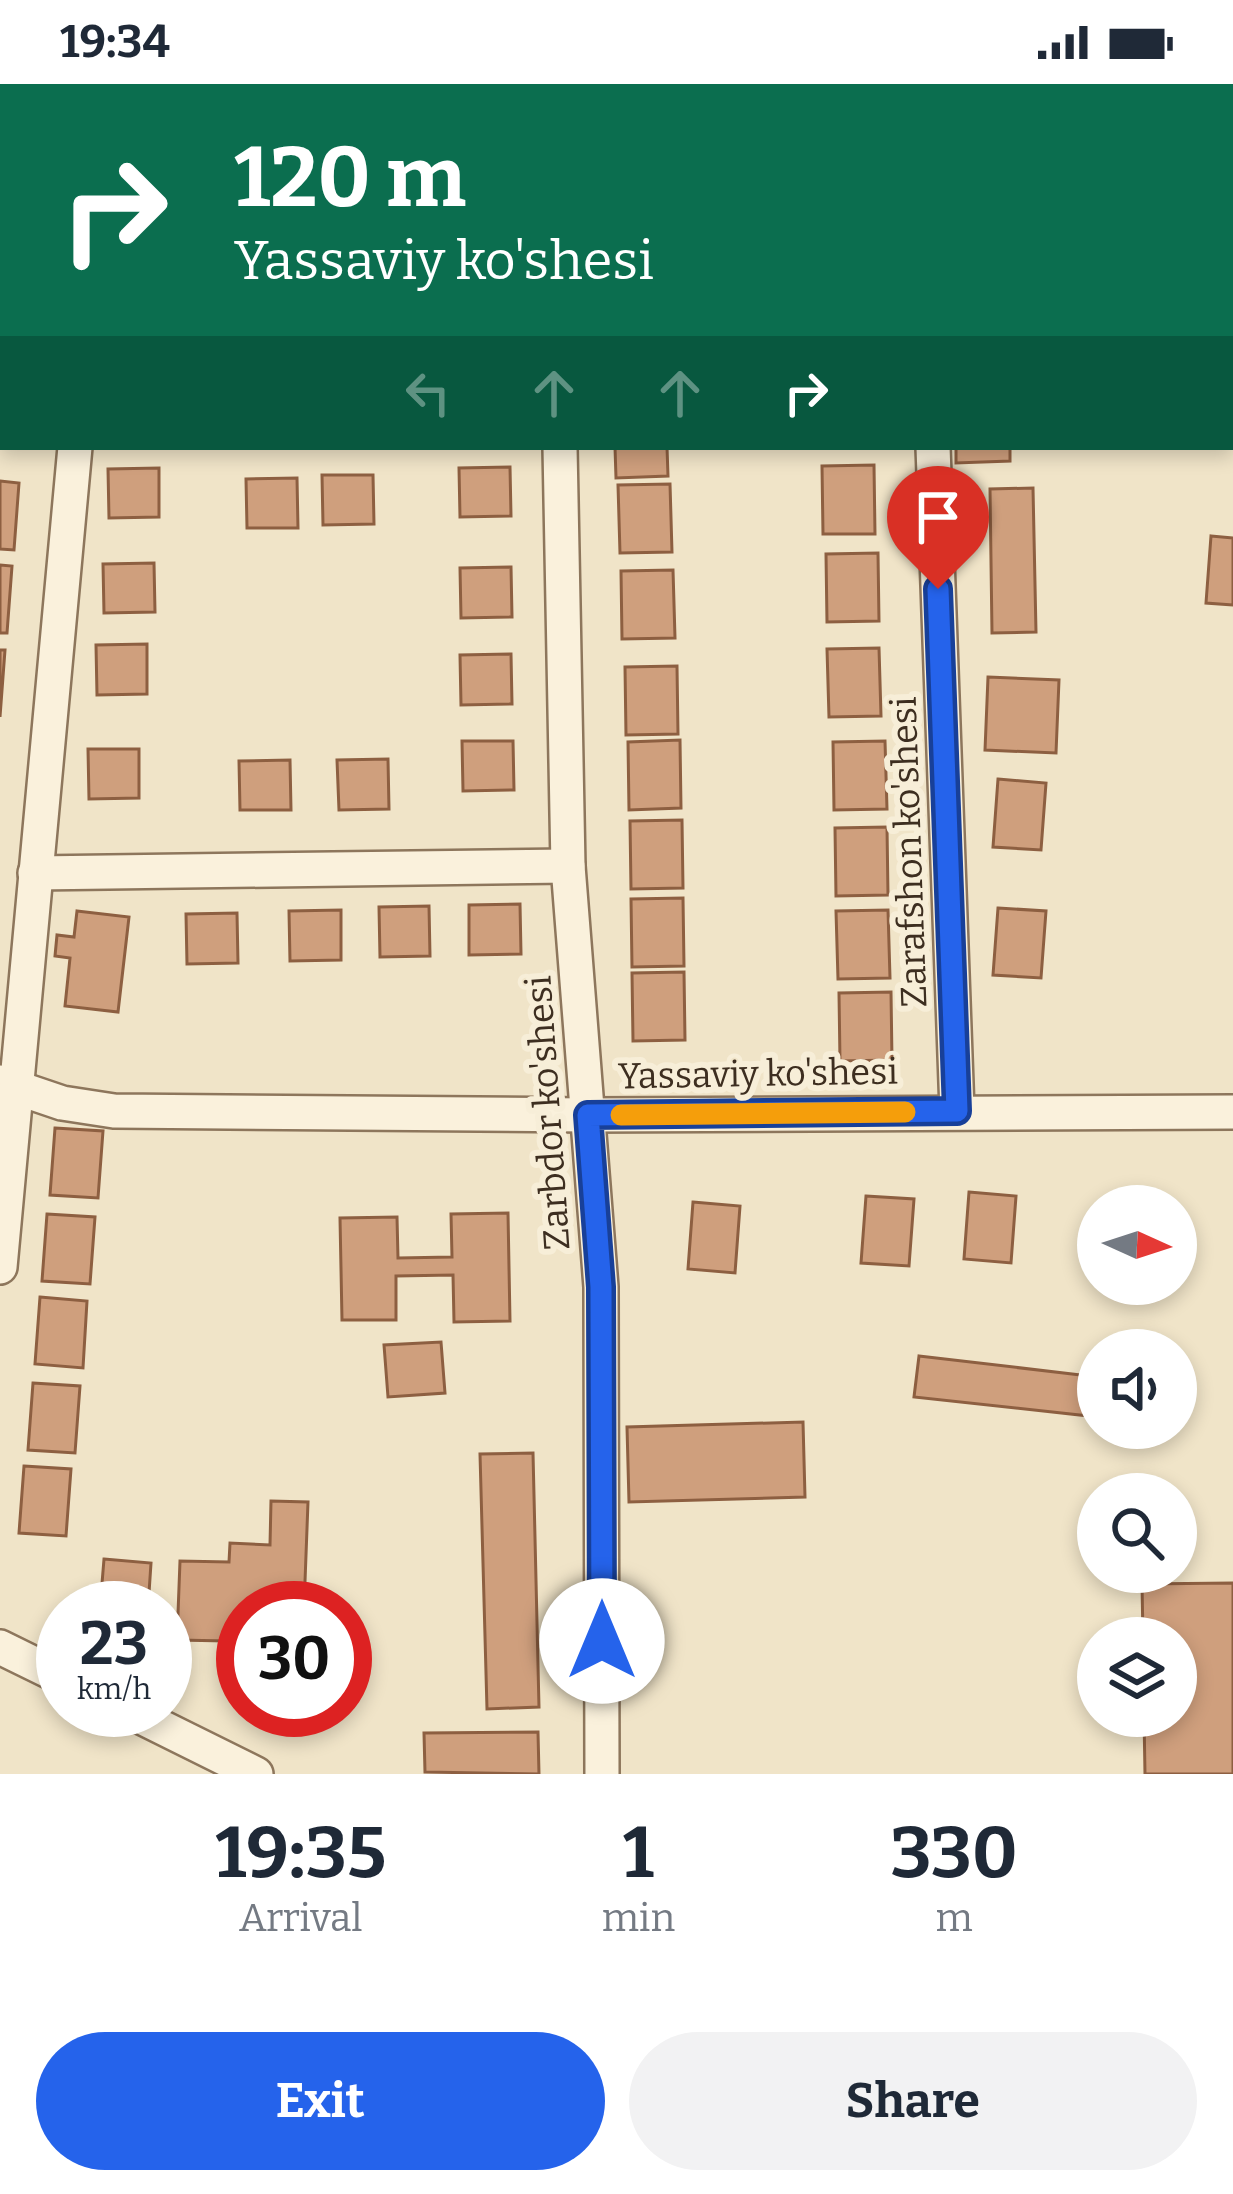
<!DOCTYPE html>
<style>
:root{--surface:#fff;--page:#f2f2f3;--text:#1f2937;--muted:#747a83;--accent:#2563eb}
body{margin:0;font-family:Bitter,serif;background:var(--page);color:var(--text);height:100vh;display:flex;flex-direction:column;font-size:45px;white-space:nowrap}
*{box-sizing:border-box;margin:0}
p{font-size:39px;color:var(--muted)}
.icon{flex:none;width:66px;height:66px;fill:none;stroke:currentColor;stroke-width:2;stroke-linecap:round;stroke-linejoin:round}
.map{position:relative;height:1690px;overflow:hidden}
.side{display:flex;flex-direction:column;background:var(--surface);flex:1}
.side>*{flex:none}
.guide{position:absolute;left:0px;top:0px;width:1233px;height:366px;box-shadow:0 6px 18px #0003;background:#0b6e4f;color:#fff;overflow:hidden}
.needle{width:78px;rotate:93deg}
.tools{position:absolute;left:1077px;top:1101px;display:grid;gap:24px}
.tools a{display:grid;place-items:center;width:120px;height:120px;border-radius:50%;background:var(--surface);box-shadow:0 6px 18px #0003;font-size:60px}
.speed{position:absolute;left:36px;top:1497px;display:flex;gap:24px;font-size:60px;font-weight:700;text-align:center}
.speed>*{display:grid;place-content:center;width:156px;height:156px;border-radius:50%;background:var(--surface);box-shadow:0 6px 18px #0003;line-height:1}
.speed small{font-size:30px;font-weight:400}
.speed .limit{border:18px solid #d22;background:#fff;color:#111}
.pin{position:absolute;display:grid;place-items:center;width:102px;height:102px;color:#fff;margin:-123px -51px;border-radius:50% 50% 50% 0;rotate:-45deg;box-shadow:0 0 12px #0007}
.pin .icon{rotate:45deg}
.me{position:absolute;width:132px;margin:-66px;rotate:0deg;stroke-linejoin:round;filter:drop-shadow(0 0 9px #0008)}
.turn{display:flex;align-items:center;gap:42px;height:252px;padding:0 36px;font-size:54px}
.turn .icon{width:156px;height:156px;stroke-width:2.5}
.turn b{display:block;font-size:84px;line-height:102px}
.lanes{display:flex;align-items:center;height:114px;padding:0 36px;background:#0003;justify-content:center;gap:60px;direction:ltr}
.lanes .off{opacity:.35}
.eta{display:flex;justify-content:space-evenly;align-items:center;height:204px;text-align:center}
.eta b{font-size:72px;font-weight:700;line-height:84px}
.cta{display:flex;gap:24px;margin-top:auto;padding:24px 36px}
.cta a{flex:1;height:138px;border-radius:72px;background:var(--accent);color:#fff;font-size:48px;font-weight:700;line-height:138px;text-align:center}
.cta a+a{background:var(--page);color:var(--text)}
.status{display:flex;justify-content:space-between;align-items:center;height:84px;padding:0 60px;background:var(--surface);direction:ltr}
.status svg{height:33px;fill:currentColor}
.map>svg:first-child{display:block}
</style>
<div class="status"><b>19:34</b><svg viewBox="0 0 49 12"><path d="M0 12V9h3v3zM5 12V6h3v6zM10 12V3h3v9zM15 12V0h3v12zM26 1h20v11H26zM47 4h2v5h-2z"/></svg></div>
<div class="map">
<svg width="1233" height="1690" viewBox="0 0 1233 1690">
<rect width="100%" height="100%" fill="#f0e4c8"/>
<g fill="#cf9f7d" stroke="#8d5f41" stroke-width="3">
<rect x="1230" y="20" width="3" height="46"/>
<path d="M0 109H3V177L0 176Z"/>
<rect x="0" y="200" width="3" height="68"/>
<path d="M0 289 3 290V357H0Z"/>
<path d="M615 363H667L668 392 616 394Z"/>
<path d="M956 363H1010V377L956 379Z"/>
<path d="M874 381 875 450H823L822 382Z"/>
<path d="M510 383 511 432 460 433 459 384Z"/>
<path d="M159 384V433L109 434 108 385Z"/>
<path d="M322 391H373L374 440 323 441Z"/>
<path d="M297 394 298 444H247L246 395Z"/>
<path d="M0 397 19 399 14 466 0 465Z"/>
<path d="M670 400 672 468 620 469 618 401Z"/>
<path d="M1033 404 1036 548 992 549 990 405Z"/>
<path d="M1211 452 1233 454V521L1206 519Z"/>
<path d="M878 469 879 537 827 538 826 470Z"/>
<path d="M154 479 155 528 104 529 103 480Z"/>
<path d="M0 481 12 482 7 549H0Z"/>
<path d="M511 483 512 533 461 534 460 484Z"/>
<path d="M673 486 675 554 622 555 621 487Z"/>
<path d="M147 560V610L97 611 96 561Z"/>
<path d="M879 564 881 632 829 633 827 565Z"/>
<path d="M0 566H5L0 633Z"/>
<path d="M511 570 512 620 461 621 460 571Z"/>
<path d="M677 582 678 650 626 651 625 583Z"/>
<path d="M988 593 1059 596 1056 669 985 666Z"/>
<path d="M680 656 681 724 629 726 628 658Z"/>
<path d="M462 657H513L514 706 463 707Z"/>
<path d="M885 657 887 725 834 726 833 658Z"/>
<path d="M88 665H139V714L89 715Z"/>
<path d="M388 675 389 725 339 726 337 676Z"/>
<path d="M290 676 291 726H240L239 677Z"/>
<path d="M998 695 1046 699 1041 766 993 763Z"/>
<path d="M682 736 683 804 631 805 630 737Z"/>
<path d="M887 743 888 811 836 812 835 744Z"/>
<path d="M683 814 684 882 632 883 631 815Z"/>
<path d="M520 820 521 870 469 871V821Z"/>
<path d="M429 822 430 872 380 873 379 823Z"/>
<path d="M998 824 1046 827 1041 894 993 891Z"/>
<path d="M341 826V876L290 877 289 827Z"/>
<path d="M888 826 890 894 838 895 836 827Z"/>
<path d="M77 827 129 833 118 928 65 922 70 874 55 872 57 851 74 853Z"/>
<path d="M237 829 238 879 187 880 186 830Z"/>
<path d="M684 888 685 956 633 957 632 889Z"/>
<path d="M891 908 892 976 840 977 839 909Z"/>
<path d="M55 1044 103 1047 98 1114 50 1111Z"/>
<path d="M969 1108 1016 1112 1011 1179 964 1175Z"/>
<path d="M866 1112 914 1115 909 1182 861 1179Z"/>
<path d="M693 1118 740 1122 735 1189 688 1185Z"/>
<path d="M508 1129 510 1237 454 1238 453 1191 396 1192V1236H342L340 1134 397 1133 398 1174 452 1173 451 1130Z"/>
<path d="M47 1130 95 1133 90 1200 42 1197Z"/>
<path d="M40 1213 87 1217 83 1284 35 1280Z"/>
<path d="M441 1258 445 1309 388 1313 384 1261Z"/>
<path d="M919 1272 1098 1293V1333L914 1313Z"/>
<path d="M33 1299 80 1302 75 1369 28 1366Z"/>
<path d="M803 1338 805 1413 629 1418 627 1343Z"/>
<path d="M533 1369 539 1623 487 1625 480 1370Z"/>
<path d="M24 1382 71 1385 66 1452 19 1449Z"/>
<path d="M271 1417 308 1418 304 1524H243V1585H226L227 1557 177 1556 180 1477 229 1478 230 1459 270 1461Z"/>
<path d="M104 1475 151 1479 148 1524H100Z"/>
<path d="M1233 1499V1690H1145L1144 1632H1176V1554H1143L1142 1500Z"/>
<path d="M538 1648 539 1690 425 1688 424 1649Z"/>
</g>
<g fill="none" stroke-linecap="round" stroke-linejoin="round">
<defs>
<g id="street">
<path d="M274 0H620"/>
<path d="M920 0V3"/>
<path d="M103 3V0"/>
<path d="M560 363 568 782 601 1203 602 1690"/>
<path d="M933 363 957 1027"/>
<path d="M35 789 568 782"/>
<path d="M0 998 62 1019 114 1027 588 1031 1233 1028"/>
<path d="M0 1183 75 363"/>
<path d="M0 1563 63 1594"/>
<path d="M127 1626 256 1690"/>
</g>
</defs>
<use href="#street" stroke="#8d765c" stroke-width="38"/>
<use href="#street" stroke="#faf1dc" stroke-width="33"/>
</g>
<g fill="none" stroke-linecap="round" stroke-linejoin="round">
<defs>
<path id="route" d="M602 1557 601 1203 588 1031 957 1027 938 505"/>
</defs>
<use href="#route" stroke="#184099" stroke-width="30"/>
<use href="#route" stroke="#2563eb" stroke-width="21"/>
<path stroke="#f59e0b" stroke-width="21" d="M621 1031 905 1028"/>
</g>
<g text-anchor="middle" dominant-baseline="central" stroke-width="12" stroke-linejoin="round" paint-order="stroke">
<g font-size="36" fill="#3d2e20" stroke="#f7eed8">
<text transform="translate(909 768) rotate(-92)">Zarafshon ko'shesi</text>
<text transform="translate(758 990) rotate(-1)">Yassaviy ko'shesi</text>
<text transform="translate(548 1029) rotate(-94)">Zarbdor ko'shesi</text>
</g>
</g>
</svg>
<div class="tools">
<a><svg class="needle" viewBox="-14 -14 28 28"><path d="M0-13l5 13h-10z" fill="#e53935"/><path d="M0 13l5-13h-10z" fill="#747a83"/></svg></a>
<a><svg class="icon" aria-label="sound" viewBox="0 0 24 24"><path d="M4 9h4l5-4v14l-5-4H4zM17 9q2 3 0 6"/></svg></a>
<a><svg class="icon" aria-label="search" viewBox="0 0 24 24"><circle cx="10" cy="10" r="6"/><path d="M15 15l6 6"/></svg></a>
<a><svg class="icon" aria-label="layers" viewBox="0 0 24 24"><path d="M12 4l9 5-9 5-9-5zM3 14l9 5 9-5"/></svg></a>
</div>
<div class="speed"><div>23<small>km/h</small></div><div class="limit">30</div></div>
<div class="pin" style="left:938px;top:505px;background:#d93025"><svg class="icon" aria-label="arrive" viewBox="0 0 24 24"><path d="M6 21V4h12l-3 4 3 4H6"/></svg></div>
<svg class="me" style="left:602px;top:1557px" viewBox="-20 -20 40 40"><circle r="19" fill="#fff"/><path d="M0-13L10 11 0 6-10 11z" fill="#2563eb"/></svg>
<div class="guide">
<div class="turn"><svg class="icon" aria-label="right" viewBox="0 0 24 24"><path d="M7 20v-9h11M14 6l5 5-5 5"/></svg><div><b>120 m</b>Yassaviy ko'shesi</div></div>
<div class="lanes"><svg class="icon off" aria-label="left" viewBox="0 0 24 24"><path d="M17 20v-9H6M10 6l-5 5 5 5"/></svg><svg class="icon off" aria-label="ahead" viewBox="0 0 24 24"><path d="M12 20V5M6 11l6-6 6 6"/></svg><svg class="icon off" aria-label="ahead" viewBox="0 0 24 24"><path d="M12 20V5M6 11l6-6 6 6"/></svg><svg class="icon" aria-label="right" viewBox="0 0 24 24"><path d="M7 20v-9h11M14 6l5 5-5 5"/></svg></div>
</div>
</div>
<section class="side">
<div class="eta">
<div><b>19:35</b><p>Arrival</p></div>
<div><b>1</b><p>min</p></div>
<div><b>330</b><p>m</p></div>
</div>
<div class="cta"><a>Exit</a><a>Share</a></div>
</section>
